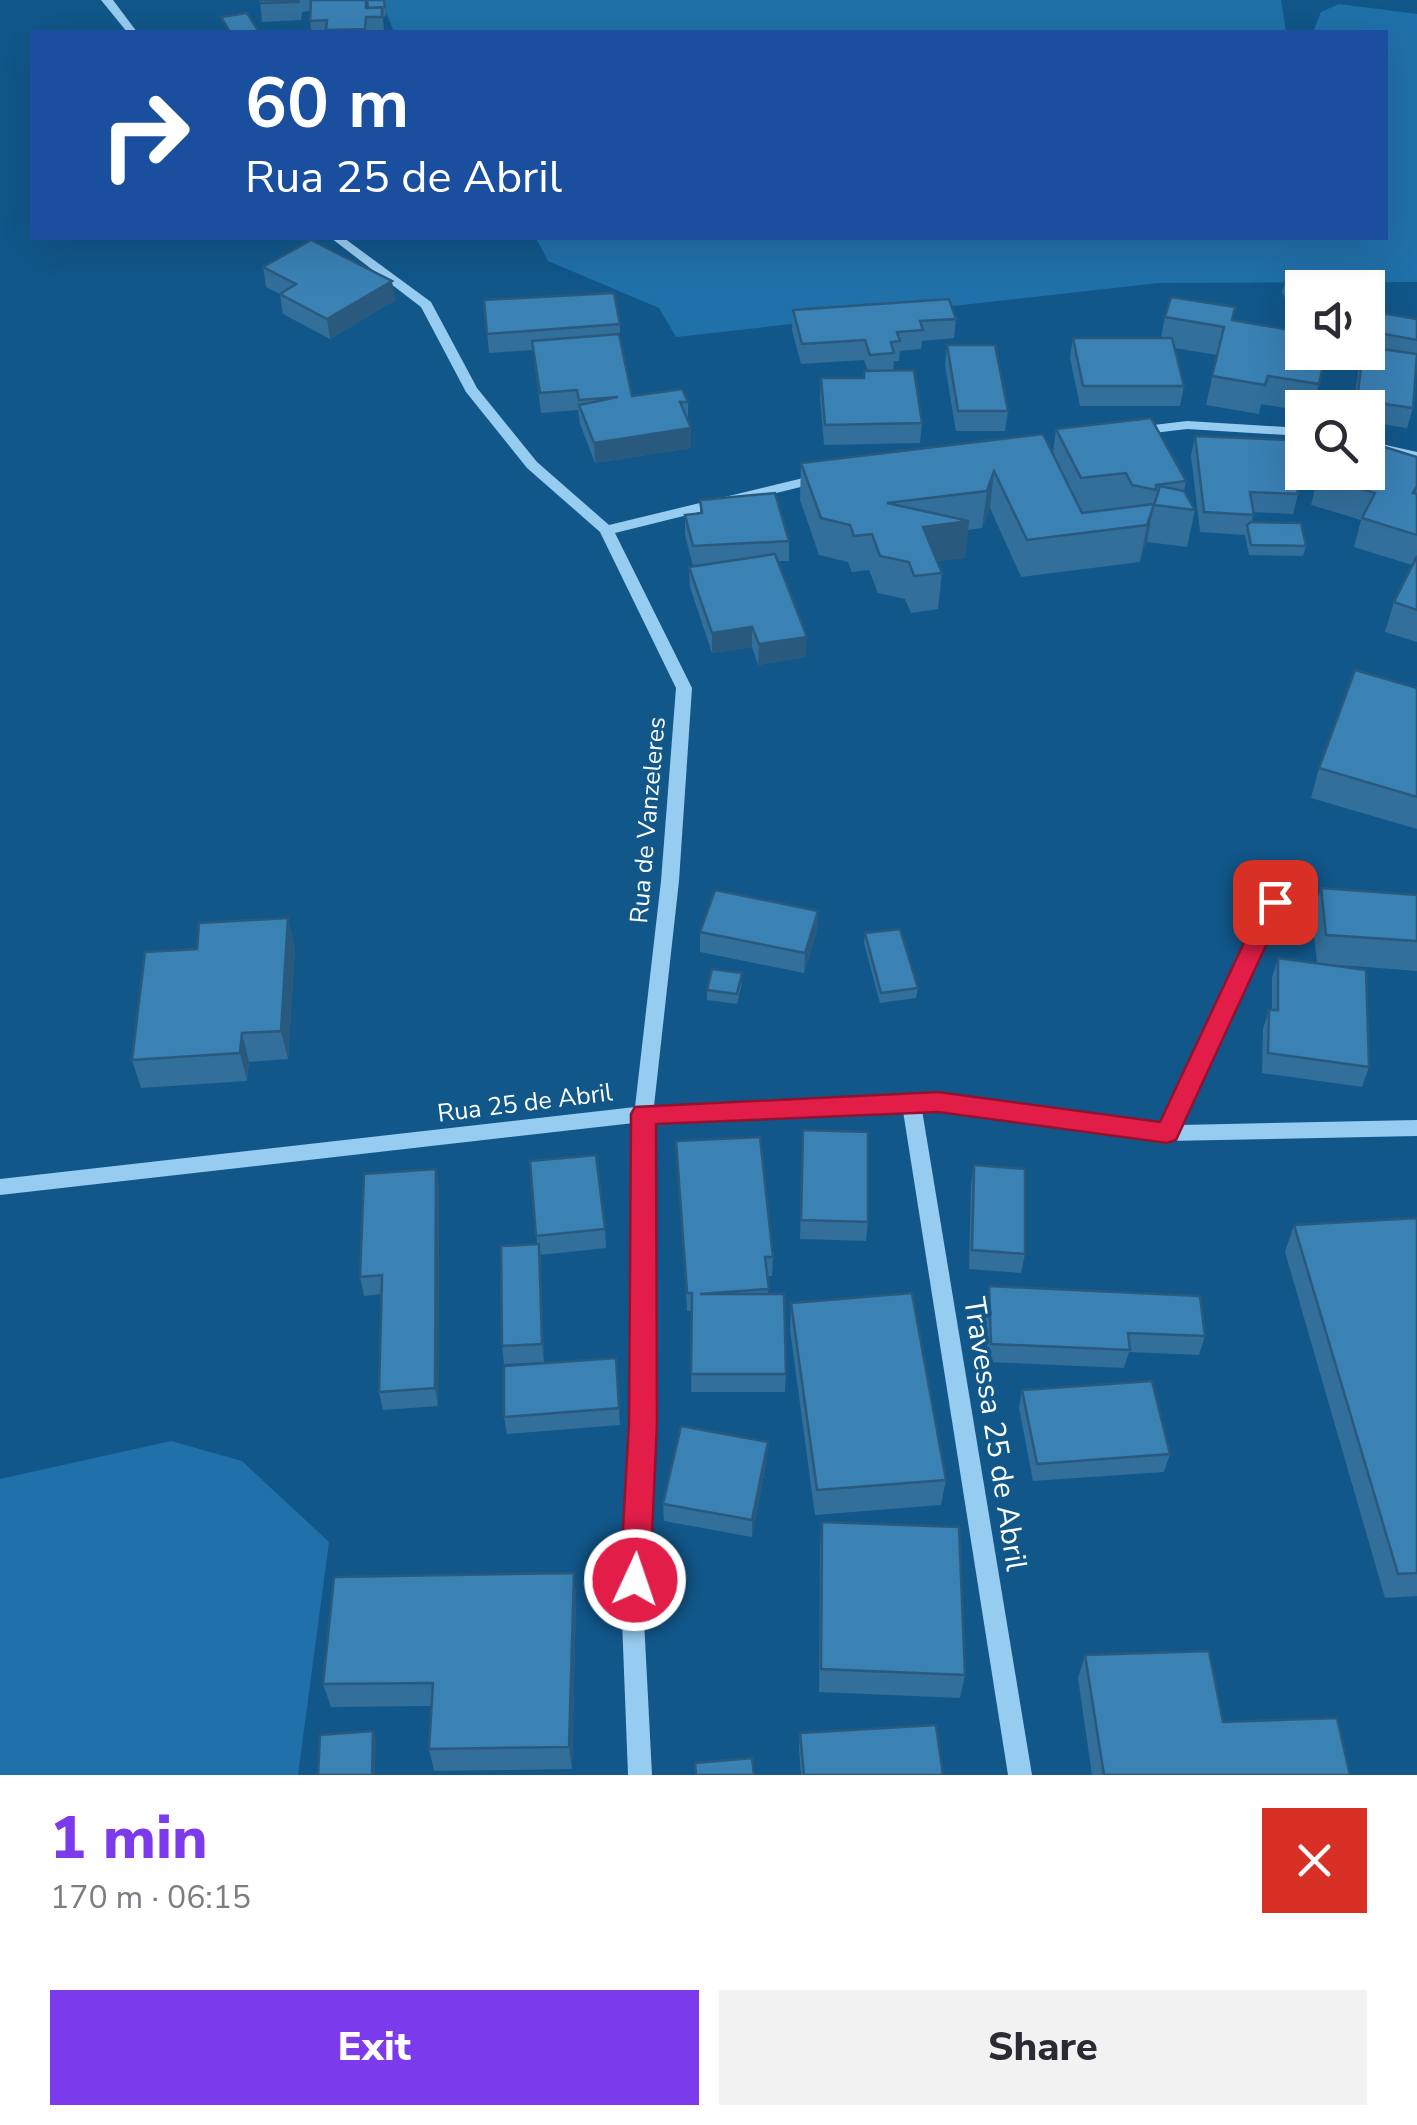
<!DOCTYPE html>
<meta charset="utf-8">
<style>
:root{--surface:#fff;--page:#f2f2f3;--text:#2b2b33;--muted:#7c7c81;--accent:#7c3aed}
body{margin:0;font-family:"Nunito Sans",sans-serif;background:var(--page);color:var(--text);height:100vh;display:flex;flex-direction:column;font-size:38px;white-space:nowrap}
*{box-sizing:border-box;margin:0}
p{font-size:32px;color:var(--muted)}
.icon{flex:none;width:55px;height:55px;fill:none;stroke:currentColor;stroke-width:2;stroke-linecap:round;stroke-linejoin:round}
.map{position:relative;height:1775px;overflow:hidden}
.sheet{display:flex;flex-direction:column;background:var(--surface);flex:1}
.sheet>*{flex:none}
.guide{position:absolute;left:30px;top:30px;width:1358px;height:210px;border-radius:0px;box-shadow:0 10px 40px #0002;background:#1a4fa0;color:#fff;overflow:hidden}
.tools{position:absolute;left:1285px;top:270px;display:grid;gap:20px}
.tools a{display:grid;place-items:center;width:100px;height:100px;border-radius:0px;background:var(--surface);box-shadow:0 10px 40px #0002;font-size:50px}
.pin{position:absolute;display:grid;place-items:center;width:85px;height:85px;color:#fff;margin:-42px;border-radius:20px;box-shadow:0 5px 15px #0006}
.me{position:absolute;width:110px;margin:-55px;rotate:3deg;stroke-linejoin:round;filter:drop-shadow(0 0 8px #0008)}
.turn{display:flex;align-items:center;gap:35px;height:210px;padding:0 50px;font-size:45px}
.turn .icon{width:130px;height:130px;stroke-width:2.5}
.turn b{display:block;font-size:70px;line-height:85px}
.round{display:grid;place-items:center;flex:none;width:105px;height:105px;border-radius:0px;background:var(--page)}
.headline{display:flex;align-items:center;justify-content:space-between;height:170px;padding:0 50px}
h1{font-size:60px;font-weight:800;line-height:75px;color:var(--accent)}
.button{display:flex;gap:20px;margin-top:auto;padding:20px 50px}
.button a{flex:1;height:115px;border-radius:0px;background:var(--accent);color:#fff;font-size:40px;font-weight:800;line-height:115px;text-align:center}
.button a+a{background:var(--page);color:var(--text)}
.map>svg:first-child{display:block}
</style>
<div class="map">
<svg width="1417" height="1775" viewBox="0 0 1417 1775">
<rect width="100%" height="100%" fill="#11578a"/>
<g fill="#2070a9">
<path d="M381 0H1281L1286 32H394Z"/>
<path d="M1339 4 1417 14V282L1158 283 676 337 659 308 548 261 536 238H1385V32H1313L1321 12Z"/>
<path d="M171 1441 242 1461 329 1542 298 1775H0V1479Z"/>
</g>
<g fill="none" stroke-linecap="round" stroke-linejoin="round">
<g fill="#97ccf1" fill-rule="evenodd">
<path d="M101 0H113L137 32H127Z"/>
<path d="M331 238H344L431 302 477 388 537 462 609 525 824 473 831 477 829 480 615 533 692 688 679 881 654 1106 938 1094 1161 1124 1269 897 1337 898 1346 905 1337 912 1281 909 1180 1125 1417 1120V1136L1167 1141 938 1110H922L1032 1775H1008L903 1111 654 1121V1423L644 1620 652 1775H628L622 1620 632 1423 634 1123 0 1195V1179L635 1107 661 881 676 688 600 532 527 468 466 392 421 307Z"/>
<path d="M1187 421 1302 428V436L1187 429 1137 435 1130 431 1137 427Z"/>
<path d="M1368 441 1417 452V460L1368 449Z"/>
</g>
</g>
<g fill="#326f9b">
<path d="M260 0H385L386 16 383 17 384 32H311L310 11 302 12 301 20 262 22Z"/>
<path d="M263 267 395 300 330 339 283 314 280 294 266 287Z"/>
<path d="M1285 282 1302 288V303L1288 304 1282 292Z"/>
<path d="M484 300 620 324V342L632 396 688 402V422L691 428V448L595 463 580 424 578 410 541 413 533 350 489 353Z"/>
<path d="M793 310 956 319 954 338 922 341 921 349 900 351 899 361H894L893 371 922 423 920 443 824 445 820 398 821 378H864V371H868L864 360 801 364 792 330Z"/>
<path d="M1368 311 1417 319V370L1415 369 1413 408 1407 428 1368 422V408H1353L1360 360 1340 356 1338 365 1324 363 1313 408H1302V411L1261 404 1259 414 1206 405 1217 355 1174 348 1184 386 1180 406H1080L1070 358 1073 338H1161L1165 317 1233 320 1302 352H1368Z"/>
<path d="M947 345 1008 411 1005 431H956L945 365Z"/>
<path d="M1056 429 1186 481 1184 491 1195 510 1187 547 1147 542 1150 521 1140 562 1021 577 990 508 982 528 968 530 965 558 937 561 942 573 938 609 911 613 905 599 878 593 869 570 852 572 848 562 819 555 800 500 801 463 1053 453Z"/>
<path d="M1195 436 1298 494 1293 514 1253 512 1252 522 1306 546 1303 556 1249 555 1245 535 1200 532 1191 456Z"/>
<path d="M1417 457V642L1385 632 1394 602 1412 565 1354 547 1361 520 1311 505 1318 476Z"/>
<path d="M700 500 789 541V561H778L806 657 758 665 752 647 712 653 690 587 689 567 693 566 685 535V515L700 514Z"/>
<path d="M1417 688V829L1311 798 1319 768Z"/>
<path d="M1321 888 1417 895V971L1326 964 1369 1067 1362 1087 1262 1073 1263 1029 1269 1010H1272V978L1278 958 1317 963 1312 917Z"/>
<path d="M818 911 817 931 804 973 700 952V932Z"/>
<path d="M865 933 918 988 916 998 880 1003 864 943Z"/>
<path d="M295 947 288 1059 249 1062 247 1081 141 1088 132 1060Z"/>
<path d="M742 983 737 1004 707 1000V990Z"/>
<path d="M676 1141 773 1257 772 1276H767L768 1294 786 1374 785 1392H691L692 1311H687Z"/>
<path d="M802 1149 868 1222 866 1241 800 1239Z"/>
<path d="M530 1161 605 1229 606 1248 540 1255 544 1362 504 1364 502 1346 537 1244Z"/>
<path d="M974 1165 1025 1254 1021 1273 969 1269 971 1184Z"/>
<path d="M436 1169 439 1188 438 1406 383 1410 379 1392 381 1294 364 1296 360 1277Z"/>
<path d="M1417 1218V1596L1385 1598 1285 1252 1294 1225Z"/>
<path d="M989 1286 1205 1336 1199 1355 1129 1352 1124 1368 988 1362 985 1305Z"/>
<path d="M791 1303 946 1480 941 1505 815 1515 790 1330Z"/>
<path d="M616 1358 620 1425 507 1434 504 1417Z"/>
<path d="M1022 1390 1170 1454 1164 1472 1033 1481 1019 1408Z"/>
<path d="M767 1459 752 1537 664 1521 663 1504Z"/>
<path d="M822 1522 965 1675 960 1698 819 1692 820 1546Z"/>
<path d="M574 1573 576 1597 572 1769 434 1771 429 1749 431 1706 331 1707 323 1684Z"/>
<path d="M1085 1655 1223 1722 1350 1775H1092L1078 1678Z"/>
<path d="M800 1733 943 1775H801L799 1749Z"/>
</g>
<g fill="#295a7e">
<path d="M392 281 395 300 330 339 327 319Z"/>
<path d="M691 428V448L595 463 594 443Z"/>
<path d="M994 471 990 508 982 528 987 491Z"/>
<path d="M1154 504 1147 540 1140 562 1147 525Z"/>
<path d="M969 521 965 558 920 564 923 527Z"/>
<path d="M752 627V647L712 653V633Z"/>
<path d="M807 637 806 657 758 665 759 644Z"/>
<path d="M818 911 817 931 804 973 805 953Z"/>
<path d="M288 918 295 947 288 1059 281 1031Z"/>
<path d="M242 1033 249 1062 247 1081 240 1053Z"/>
<path d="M436 1169 439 1188 438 1406 435 1388Z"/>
<path d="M539 1244 541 1262 544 1362 542 1344Z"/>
<path d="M768 1442 767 1459 752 1537V1520Z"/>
<path d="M574 1573 576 1597 572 1769 569 1747Z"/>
<path d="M373 1731 376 1739 375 1775H372Z"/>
</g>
<g fill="#3a81b4" stroke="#295a7e" stroke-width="2.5">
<path d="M260 0H299L298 2 260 3Z"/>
<path d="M311 0H366V8L382 7V17H366L365 29 326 30 327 20 310 21Z"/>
<path d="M367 0H384L385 7 368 8Z"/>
<path d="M247 13 259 32H230L221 17Z"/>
<path d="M311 240 392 281 327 319 280 294 296 284 263 267Z"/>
<path d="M1321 281 1325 288H1302V293L1290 294 1285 282Z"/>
<path d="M614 293 620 324 487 334 484 300Z"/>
<path d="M1171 297 1235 307 1232 320 1302 332V352H1326L1319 384 1268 376 1265 385 1212 376 1224 327 1165 317Z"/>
<path d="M949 299 956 319 920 321 923 330 897 332 900 341 891 342 894 353 870 355 865 340 802 344 793 310Z"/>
<path d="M1368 311 1417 319V340L1368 331Z"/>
<path d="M619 334 632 396 682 389 688 402H680L691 428 594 443 579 405 618 397 579 400 577 390 540 393 532 341Z"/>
<path d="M1073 338H1172L1184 386H1083Z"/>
<path d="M947 345H995L1008 411H958Z"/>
<path d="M1368 347 1417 354 1413 408 1357 400 1363 352H1368Z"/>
<path d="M914 370 922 423 825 425 821 378H864V371Z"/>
<path d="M1151 418 1186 481 1156 485V490L1132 485 1126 473 1081 478 1056 429Z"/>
<path d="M1043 434 1082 513 1154 504 1147 525 1027 540 994 471 987 491 887 503 969 521 923 527 942 573 914 576 909 562 880 556 872 534 854 536 850 525 821 518 801 463Z"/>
<path d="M1195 436 1289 440 1298 494 1250 492 1254 515 1204 512Z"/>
<path d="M1368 442 1417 457V486L1413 493 1417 494V535L1362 518 1375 493 1318 476 1320 472H1368Z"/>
<path d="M1160 486 1184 491 1195 510 1154 505Z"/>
<path d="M775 493 789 541 693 546 685 515 702 513 700 500Z"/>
<path d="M1251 522 1301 523 1306 546 1251 545 1247 525Z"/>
<path d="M775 554 807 637 759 644 752 627 712 633 689 567Z"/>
<path d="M1417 556V610L1394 602Z"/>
<path d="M1355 670 1417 688V797L1319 768Z"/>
<path d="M1321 888 1417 895V941L1326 935Z"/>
<path d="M715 890 818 911 805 953 700 932Z"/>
<path d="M288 918 281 1031 242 1033 240 1053 132 1060 145 952 197 949 199 923Z"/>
<path d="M900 929 918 988 881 993 865 933Z"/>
<path d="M1278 958 1366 970 1369 1067 1268 1053 1269 1010H1278Z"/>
<path d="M712 969 742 973 737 994 707 990Z"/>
<path d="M803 1130 868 1132V1222L801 1220Z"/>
<path d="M760 1137 773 1257H765L769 1289 700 1294H784L786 1374H691L692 1293H687L676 1141Z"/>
<path d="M596 1155 605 1229 536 1236 530 1161Z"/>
<path d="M974 1165 1025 1169V1254L972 1250Z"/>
<path d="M436 1169 435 1388 379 1392 382 1275 360 1277 364 1174Z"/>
<path d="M1417 1218V1573L1398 1574 1294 1225Z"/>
<path d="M539 1244 542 1344 502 1346 501 1246Z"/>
<path d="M989 1286 1200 1296 1205 1336 1128 1333 1130 1350 991 1344Z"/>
<path d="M912 1293 946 1480 817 1490 791 1303Z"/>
<path d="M616 1358 619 1408 504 1417V1366Z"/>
<path d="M1152 1381 1170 1454 1037 1464 1022 1390Z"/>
<path d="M681 1426 768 1442 752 1520 663 1504Z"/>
<path d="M822 1522 959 1527 965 1675 821 1669Z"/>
<path d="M574 1573 569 1747 429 1749 433 1683 323 1684 334 1577Z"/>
<path d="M1209 1651 1223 1722 1337 1718 1350 1775H1104L1085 1655Z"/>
<path d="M936 1725 943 1775H804L800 1733Z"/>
<path d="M373 1731 372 1775H318L320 1735Z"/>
<path d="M752 1758 754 1775H696L695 1763Z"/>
</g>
<path fill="#e11d48" stroke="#92132f" stroke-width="2.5" d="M1275 893 1286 902 1176 1140 1167 1143 938 1112 656 1124 657 1423 650 1580 645 1590 635 1594 625 1590 620 1580 629 1423 631 1114 635 1107 938 1092 1160 1122 1263 902Z"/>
<g text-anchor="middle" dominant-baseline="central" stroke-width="8" stroke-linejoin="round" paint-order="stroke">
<g font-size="25" fill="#fff" stroke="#11578a">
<text transform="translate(648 820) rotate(-85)">Rua de Vanzeleres</text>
<text transform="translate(525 1103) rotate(-7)">Rua 25 de Abril</text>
</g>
<g font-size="30" fill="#fff" stroke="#11578a">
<text transform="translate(995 1434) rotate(81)">Travessa 25 de Abril</text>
</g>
</g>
</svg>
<div class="tools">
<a><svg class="icon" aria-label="sound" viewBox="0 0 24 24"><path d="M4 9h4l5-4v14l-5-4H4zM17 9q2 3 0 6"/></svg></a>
<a><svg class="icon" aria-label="search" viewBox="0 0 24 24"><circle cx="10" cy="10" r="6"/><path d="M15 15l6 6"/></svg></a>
</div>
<div class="pin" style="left:1275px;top:902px;background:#d93025"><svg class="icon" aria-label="arrive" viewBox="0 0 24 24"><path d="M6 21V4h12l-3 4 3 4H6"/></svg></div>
<svg class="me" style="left:635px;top:1580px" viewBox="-20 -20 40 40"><circle r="17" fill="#e11d48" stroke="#fff" stroke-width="3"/><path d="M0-11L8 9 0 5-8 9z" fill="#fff"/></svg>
<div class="guide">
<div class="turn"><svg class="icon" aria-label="right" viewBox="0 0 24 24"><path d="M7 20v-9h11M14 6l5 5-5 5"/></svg><div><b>60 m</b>Rua 25 de Abril</div></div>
</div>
</div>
<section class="sheet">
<div class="headline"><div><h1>1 min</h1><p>170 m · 06:15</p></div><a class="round" style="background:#d93025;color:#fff"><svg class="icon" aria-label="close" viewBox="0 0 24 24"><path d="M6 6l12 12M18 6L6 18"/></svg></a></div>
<div class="button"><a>Exit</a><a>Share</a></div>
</section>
